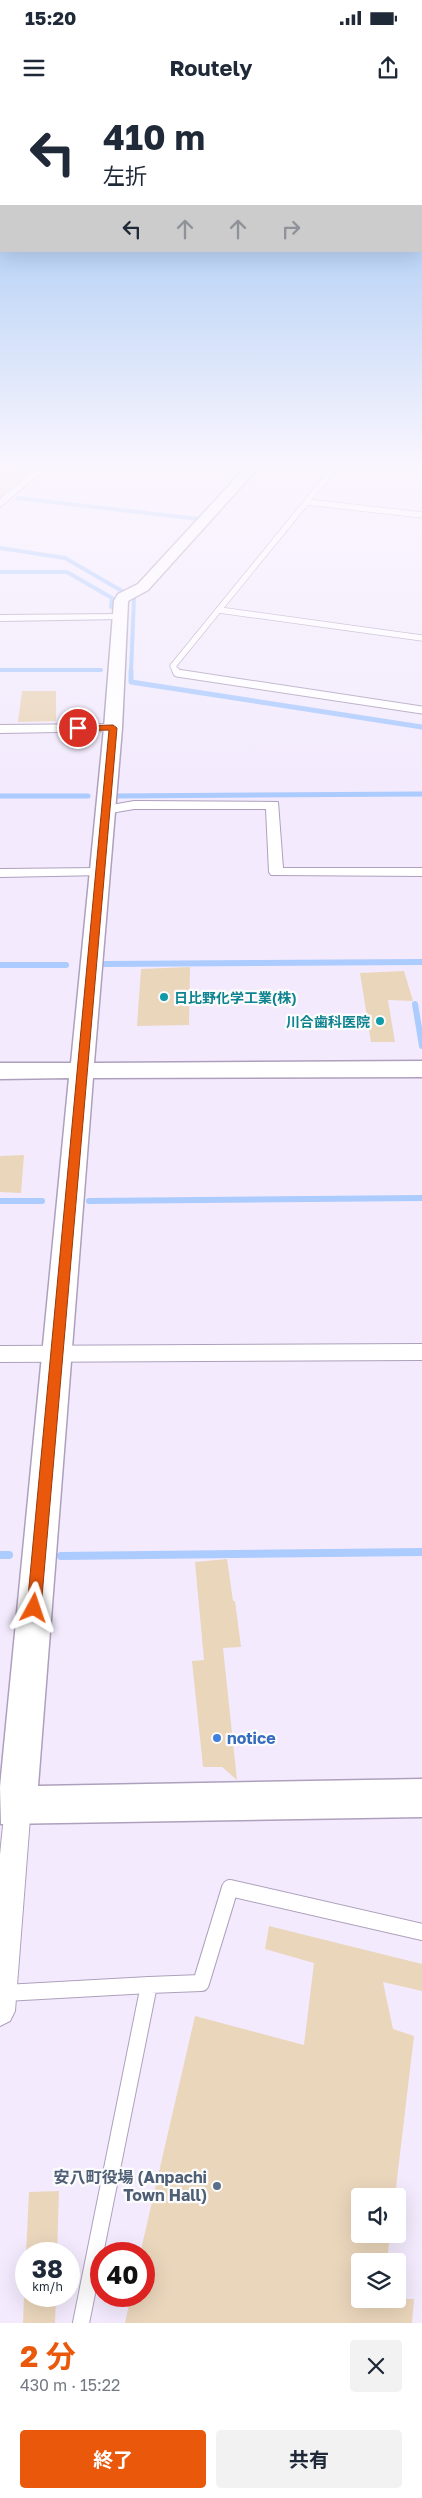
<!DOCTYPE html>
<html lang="ja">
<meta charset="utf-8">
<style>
:root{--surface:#fff;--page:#f2f2f3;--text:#1f2937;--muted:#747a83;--accent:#ea580c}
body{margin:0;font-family:"Golos Text","Noto Sans JP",sans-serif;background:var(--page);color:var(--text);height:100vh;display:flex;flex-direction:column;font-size:19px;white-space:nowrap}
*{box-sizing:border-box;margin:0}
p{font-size:16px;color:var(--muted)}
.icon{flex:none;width:28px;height:28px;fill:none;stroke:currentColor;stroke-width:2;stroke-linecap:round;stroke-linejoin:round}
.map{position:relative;height:2223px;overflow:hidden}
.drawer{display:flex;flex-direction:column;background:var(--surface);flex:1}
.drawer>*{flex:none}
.guide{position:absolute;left:0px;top:0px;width:422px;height:152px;box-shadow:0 5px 20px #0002;background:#fff;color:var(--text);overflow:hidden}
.fabs{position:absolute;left:351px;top:2088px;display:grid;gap:10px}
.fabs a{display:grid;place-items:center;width:55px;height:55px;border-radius:5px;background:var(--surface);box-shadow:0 5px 20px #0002;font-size:25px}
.speed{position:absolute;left:15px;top:2142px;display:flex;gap:10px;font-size:25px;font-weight:700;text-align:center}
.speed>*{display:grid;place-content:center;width:65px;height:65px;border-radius:50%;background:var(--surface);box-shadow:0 5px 20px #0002;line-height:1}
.speed small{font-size:12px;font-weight:400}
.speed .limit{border:8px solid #d22;background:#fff;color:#111}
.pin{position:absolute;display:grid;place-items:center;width:42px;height:42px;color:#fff;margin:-21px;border:2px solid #fff;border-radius:50%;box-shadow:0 1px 5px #0007}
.me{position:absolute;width:55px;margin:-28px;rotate:5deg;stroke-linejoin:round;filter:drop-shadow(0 0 4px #0008)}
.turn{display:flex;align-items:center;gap:18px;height:105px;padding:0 20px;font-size:22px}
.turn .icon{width:65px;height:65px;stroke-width:2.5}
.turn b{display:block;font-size:35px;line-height:42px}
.lanes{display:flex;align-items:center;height:48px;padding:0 20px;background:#0003;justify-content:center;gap:25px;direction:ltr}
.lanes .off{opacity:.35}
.round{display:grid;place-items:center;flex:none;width:52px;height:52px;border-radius:5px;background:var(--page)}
.headline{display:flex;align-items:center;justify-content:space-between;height:85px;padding:0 20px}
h1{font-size:30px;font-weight:700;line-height:38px;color:var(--accent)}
.button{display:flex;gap:10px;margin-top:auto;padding:10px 20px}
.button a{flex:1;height:58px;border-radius:5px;background:var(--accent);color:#fff;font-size:20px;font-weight:700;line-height:58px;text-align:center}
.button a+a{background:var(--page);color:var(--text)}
.status{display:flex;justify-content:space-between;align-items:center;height:35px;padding:0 25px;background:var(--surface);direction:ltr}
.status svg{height:14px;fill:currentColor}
header{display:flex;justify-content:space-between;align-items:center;height:65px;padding:0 20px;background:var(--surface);font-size:22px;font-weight:700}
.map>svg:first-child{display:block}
</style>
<div class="status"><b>15:20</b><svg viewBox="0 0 49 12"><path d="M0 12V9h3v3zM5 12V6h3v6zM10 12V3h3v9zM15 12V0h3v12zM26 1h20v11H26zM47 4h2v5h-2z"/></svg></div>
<header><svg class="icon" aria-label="menu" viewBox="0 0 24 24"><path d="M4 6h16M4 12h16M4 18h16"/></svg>Routely<svg class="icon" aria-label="share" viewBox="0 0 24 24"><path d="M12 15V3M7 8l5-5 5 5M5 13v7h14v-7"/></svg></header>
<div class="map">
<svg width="422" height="2223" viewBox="0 0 422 2223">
<rect width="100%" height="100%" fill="#f3ebfd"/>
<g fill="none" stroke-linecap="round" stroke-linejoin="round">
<g stroke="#accbfe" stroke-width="4">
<path d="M18 398 198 419"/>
<path d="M0 448 65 458 134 498 131 572"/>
<path d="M0 472H67L112 498 111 507"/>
<path d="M0 570H101"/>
</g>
<g stroke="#accbfe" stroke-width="5">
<path d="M131 571V582L422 627"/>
<path d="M0 696H88"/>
<path d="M115 696 422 694"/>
</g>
<g stroke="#accbfe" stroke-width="6">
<path d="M104 864 422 862"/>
<path d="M0 865H66"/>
<path d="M415 904 422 946"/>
<path d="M0 1101H42"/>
<path d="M89 1101 422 1098"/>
</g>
<g stroke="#accbfe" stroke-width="8">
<path d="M0 1455H9"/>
<path d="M61 1456 422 1452"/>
</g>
</g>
<g fill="#ead6bb">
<path d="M0 367H36L0 397Z"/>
<path d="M22 591H56V621L18 622Z"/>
<path d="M190 867 189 925 137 926 141 869Z"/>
<path d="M404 871 413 901 388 900 395 942H371L360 873Z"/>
<path d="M24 1055 21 1093 0 1092V1056Z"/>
<path d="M227 1459 233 1501H235L241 1547 223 1548 237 1680 222 1667H203L192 1561 204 1560 195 1462Z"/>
<path d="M269 1826 422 1864V1891L383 1882 393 1929 414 1936 395 2096H360V2134H390L387 2161H360V2199H414L412 2223H125L131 2196H144V2154H140L195 1916 304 1945 314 1863 265 1849Z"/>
<path d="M59 2091 57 2154H26L29 2092Z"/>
<path d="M24 2196H56L55 2223H23Z"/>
</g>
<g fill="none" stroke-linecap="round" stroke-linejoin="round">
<defs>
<g id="lane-far2">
<path d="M307 402 422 415"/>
<path d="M219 510 422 538"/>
<path d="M176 572 173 566 335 367"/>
</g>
<path id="lane-far1" d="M176 571 177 573 422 610"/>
<g id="lane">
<path d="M5 1893 149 1885"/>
<path d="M81 2223 149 1885 201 1883 230 1788 422 1832"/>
</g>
<g id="street">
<path d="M39 367H48L0 407V399Z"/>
<path d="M120 514 125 517 124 519 0 521V515Z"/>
<path d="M113 624 119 628 117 631 0 633V625Z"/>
<path d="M134 701 278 702 283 768H422V776L271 775 269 772 266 709H134L105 714 98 710 100 707Z"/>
<path d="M100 768 105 769 107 772 105 775 0 777V769Z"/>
<path d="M422 1244V1260L0 1262V1246Z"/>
<path d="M18 1692 27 1696 31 1705 15 1911 10 1921 0 1926V1755L5 1705 9 1696Z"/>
</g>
<path id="secondary" d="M246 367H259L148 490 128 501 122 628 94 963 422 961V977L93 978 38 1686 422 1679V1717L1 1724 0 1687 69 978 0 979V963H71L104 628 114 501 118 494 138 484Z"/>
</defs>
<use href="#lane-far2" stroke="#aea0bc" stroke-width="7"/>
<use href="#lane-far1" stroke="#aea0bc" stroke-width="9"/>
<use href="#lane" stroke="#aea0bc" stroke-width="18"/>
<use href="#street" stroke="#aea0bc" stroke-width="2"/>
<use href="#secondary" stroke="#aea0bc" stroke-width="3"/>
<use href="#lane-far2" stroke="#fff" stroke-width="5.5"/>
<use href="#lane-far1" stroke="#fff" stroke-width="7"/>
<use href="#lane" stroke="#fff" stroke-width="16"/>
<use href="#street" fill="#fff" fill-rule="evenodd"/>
<use href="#secondary" fill="#fff" fill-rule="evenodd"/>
</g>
<linearGradient id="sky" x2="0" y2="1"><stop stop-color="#90bdf1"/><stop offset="0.54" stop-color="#faf6fe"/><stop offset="1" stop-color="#faf6fe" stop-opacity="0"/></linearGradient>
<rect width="422" height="678" fill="url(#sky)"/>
<path fill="#ea580c" stroke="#983908" d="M113 625 117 628 41 1508 39 1513 34 1515 29 1513 27 1508 109 630 78 631 74 628 78 626Z"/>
<g fill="#0f9aa8" stroke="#fcfcfc" stroke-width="2">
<circle cx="164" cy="897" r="5"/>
<circle cx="380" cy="921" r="5"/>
</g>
<circle fill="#3f7fe0" stroke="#fcfcfc" stroke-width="2" cx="217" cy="1638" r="5"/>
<circle fill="#5c6f8a" stroke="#fcfcfc" stroke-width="2" cx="217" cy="2086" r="5"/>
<g text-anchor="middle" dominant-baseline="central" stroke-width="4.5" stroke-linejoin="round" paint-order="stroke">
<g font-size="14" font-weight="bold" fill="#0d838f" stroke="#fcfcfc" text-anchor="start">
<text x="174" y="897">日比野化学工業(株)</text>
<text x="370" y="921" text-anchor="end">川合歯科医院</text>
</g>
<g font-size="16" font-weight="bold" fill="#366cbe" stroke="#fcfcfc" text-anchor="start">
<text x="227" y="1638">notice</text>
</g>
<g font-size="16" font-weight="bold" fill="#4e5e75" stroke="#fcfcfc" text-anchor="end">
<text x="207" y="2077">安八町役場 (Anpachi<tspan x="207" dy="18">Town Hall)</tspan></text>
</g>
</g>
</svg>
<div class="fabs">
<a><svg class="icon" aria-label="sound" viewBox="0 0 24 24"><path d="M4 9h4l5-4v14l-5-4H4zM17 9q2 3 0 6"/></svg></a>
<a><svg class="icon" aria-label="layers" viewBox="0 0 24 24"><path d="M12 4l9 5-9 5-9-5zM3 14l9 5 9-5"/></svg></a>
</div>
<div class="speed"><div>38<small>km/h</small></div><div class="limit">40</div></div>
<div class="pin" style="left:78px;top:628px;background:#d93025"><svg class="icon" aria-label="arrive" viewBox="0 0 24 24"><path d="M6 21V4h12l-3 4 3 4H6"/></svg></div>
<svg class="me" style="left:34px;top:1508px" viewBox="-20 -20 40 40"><path d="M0-17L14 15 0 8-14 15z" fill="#ea580c" stroke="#fff" stroke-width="4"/></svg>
<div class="guide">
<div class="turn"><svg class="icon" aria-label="left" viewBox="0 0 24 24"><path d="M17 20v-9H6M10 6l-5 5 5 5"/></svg><div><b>410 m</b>左折</div></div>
<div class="lanes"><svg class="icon" aria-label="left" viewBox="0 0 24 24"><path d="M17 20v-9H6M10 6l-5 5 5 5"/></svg><svg class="icon off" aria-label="ahead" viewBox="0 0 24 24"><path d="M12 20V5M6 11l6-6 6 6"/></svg><svg class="icon off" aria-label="ahead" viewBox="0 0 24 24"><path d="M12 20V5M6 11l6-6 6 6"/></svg><svg class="icon off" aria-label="right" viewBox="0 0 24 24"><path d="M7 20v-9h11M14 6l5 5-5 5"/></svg></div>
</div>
</div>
<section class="drawer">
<div class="headline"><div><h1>2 分</h1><p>430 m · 15:22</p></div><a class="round"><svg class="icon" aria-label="close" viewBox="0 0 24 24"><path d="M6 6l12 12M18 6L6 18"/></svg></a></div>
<div class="button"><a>終了</a><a>共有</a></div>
</section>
